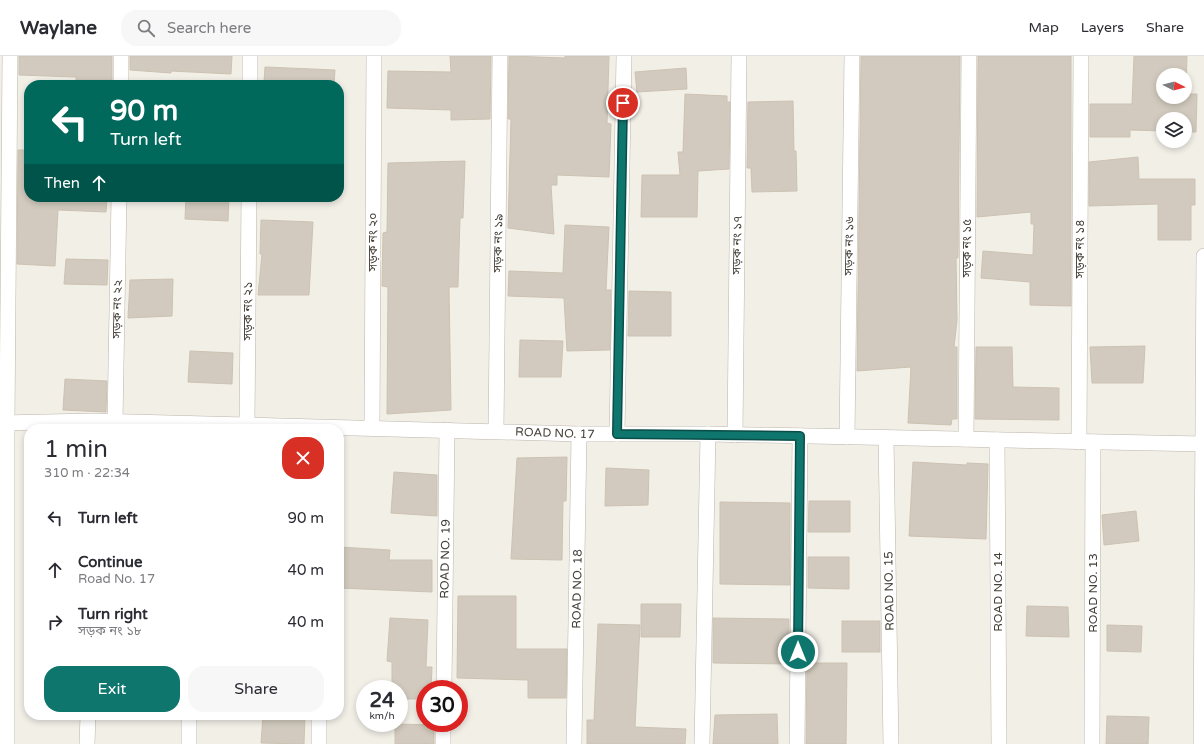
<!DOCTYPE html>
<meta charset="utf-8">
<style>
:root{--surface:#fff;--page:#f7f7f7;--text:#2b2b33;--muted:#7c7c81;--line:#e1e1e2;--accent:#0f766e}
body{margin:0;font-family:"Varela Round","Noto Sans Bengali",sans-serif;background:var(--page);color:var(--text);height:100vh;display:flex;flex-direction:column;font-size:15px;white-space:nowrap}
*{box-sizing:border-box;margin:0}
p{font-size:13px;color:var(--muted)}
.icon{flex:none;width:22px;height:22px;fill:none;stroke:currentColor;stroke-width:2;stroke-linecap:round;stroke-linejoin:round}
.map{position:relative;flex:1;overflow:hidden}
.sheet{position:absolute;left:24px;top:368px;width:320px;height:296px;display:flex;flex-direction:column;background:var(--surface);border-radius:16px;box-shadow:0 2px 6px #0003}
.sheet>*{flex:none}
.guide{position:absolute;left:24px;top:24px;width:320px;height:122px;border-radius:16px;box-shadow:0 2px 6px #0003;background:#00695c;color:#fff;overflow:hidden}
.needle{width:26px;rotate:96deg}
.buttons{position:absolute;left:1156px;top:12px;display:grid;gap:8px}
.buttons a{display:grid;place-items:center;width:36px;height:36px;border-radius:50%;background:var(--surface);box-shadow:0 2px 6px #0003;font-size:20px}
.speed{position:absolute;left:356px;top:624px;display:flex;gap:8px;font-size:20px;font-weight:700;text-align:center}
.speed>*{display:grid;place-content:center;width:52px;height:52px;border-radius:50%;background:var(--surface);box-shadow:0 2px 6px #0003;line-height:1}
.speed small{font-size:10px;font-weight:400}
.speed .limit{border:6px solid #d22;background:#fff;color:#111}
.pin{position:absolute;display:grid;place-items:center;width:34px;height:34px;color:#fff;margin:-17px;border:2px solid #fff;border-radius:50%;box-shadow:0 1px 4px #0007}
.me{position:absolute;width:44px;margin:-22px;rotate:0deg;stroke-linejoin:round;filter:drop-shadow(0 0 3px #0008)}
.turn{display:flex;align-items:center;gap:14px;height:84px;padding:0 20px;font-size:18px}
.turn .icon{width:52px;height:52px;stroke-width:2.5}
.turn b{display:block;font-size:28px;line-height:34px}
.then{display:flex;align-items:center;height:38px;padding:0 20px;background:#0003;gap:8px;font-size:15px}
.round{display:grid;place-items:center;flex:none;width:42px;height:42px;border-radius:16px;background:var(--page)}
.summary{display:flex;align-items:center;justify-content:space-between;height:68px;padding:0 20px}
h1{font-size:24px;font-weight:600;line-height:30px}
.action{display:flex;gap:8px;margin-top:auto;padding:8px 20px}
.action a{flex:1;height:46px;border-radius:16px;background:var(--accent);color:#fff;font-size:16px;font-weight:600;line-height:46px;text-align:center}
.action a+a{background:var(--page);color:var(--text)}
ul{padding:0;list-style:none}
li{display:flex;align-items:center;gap:12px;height:52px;padding:0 20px}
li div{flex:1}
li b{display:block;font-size:15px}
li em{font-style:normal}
header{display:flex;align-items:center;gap:24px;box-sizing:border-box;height:56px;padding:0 20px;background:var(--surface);border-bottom:1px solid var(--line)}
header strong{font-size:19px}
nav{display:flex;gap:22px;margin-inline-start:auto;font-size:14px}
.search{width:280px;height:36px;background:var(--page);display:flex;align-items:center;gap:10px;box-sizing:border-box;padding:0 14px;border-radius:16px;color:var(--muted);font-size:15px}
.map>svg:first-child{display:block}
</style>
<header>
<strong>Waylane</strong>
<div class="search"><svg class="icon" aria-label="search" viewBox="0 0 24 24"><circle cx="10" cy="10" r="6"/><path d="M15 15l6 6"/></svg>Search here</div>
<nav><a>Map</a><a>Layers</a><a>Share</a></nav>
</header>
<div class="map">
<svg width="1204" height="688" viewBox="0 0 1204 688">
<rect width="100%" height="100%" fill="#f2efe7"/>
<g fill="#d2cabe" stroke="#ccc2b2" fill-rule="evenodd">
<path d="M19 0H112V24H76V21L19 19Z"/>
<path d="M130 0H232L231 18 171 15V17L130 14Z"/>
<path d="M450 0H491L490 63 451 64V54L387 52 388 15 451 16Z"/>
<path d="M509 0 565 2V0H609L607 67 611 68 609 121 557 119V129H551L554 178 508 172 511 63H508Z"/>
<path d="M861 0H960L958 202H956L957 264 954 291H957V363H952L951 369 908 367 911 311 857 315Z"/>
<path d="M978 0H1071V250L1030 249V226L981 222 983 195 1033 199 1034 168H1031V156L977 161Z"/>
<path d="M1134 0H1187L1186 38H1197L1196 76H1185V63H1163V75L1130 74V81H1090V48H1132ZM1163 19H1185V41H1163Z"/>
<path d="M265 11 335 14 334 29 264 26Z"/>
<path d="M686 12 687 33 637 36 635 16Z"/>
<path d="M685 38 727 40V46H730L729 113 698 115 697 161H641L642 119H680L678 96H683Z"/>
<path d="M793 45 794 95H796L797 135 752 136 751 112H747L748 46Z"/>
<path d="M18 94H29V141H107L106 156 58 154 55 210 17 208Z"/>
<path d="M1138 101 1139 123H1195V149H1191V184H1158V148L1089 150V106Z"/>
<path d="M465 105 463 162H460L458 231H449L451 354 387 358 388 231 382 230 383 177 387 176 388 107Z"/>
<path d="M186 141H229L228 165 185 163Z"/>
<path d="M261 164 313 166 309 239H258L262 198H260Z"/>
<path d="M565 169 609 171 606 234H611L610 294 567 295 564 242 508 240 509 215 563 217Z"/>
<path d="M66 203 108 204 107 229 64 228Z"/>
<path d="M173 223 172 260 128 262 130 224Z"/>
<path d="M629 235 671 236V280H628Z"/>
<path d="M520 284 563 285 561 321H519Z"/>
<path d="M1145 290 1143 327H1092L1090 291Z"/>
<path d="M976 291H1012L1013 331 1059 332V364L975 363Z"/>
<path d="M190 295 233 297 232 328 188 326Z"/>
<path d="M65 323 107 325 106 356 63 354Z"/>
<path d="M567 401 566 445H563L562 504 511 503 517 402Z"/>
<path d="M913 406 967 409V407L988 408 986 483 909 480Z"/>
<path d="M606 412 649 414 648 449 605 450Z"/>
<path d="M394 416 437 419V460L391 457Z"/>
<path d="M809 445H850V476H808Z"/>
<path d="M720 446 790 447V529L720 528Z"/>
<path d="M1136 455 1139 485 1104 489 1102 459Z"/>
<path d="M339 491 390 494 389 504H432V536L339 532Z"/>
<path d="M808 501H849V533L808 532Z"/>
<path d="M458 540H516V593H567L566 642H528V624L457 622Z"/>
<path d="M641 548H681L680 581H641Z"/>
<path d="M1027 550 1068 551 1069 581 1026 580Z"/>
<path d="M390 562 428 564 426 611H432L431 633H425V643H399V633H392V606L387 605Z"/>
<path d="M713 562 789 563V608L713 607Z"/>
<rect x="842" y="565" width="38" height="31"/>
<path d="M598 568 640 569 635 671 686 673 685 688H587V664H594Z"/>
<path d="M1107 569 1142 570 1141 596 1107 595Z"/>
<path d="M807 607H847L846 688H806Z"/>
<path d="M777 658 778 688H713L715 659Z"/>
<path d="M263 659H305L304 688 261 687Z"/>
<path d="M1107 660 1149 661 1148 688H1106Z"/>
<path d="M395 668 434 669V688H395Z"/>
</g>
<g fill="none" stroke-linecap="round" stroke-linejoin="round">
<defs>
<g id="street">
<path d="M121 29V0"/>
<path d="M250 29V0"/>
<path d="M115 366 119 141"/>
<path d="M0 367 93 365 579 378H708L1204 388"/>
<path d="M247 369 249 141"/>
<path d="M372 372 374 0"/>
<path d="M496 375 500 0"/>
<path d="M617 378 624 0"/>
<path d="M735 379 739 0"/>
<path d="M847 381 852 0"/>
<path d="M886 382 891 688"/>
<path d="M966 383 969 0"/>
<path d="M997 384 999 688"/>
<path d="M1079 386 1081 0"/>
<path d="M444 633 447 374"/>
<path d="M319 659V688"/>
<path d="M7 688V367L10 0"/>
<path d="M87 688 88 659"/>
<path d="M189 688V659"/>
<path d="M443 688V667"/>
<path d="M574 688 579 378"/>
<path d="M702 688 708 378"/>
<path d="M797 688 800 380"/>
<path d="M1092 688 1093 386"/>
<path d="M1201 688 1204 200"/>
</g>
</defs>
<use href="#street" stroke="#bcb6ab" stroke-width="16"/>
<use href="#street" stroke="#fff" stroke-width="15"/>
</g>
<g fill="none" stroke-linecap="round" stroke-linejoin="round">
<defs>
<path id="route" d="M623 47 617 378 800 380 798 596"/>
</defs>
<use href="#route" stroke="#0a4d48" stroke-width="10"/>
<use href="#route" stroke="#0f766e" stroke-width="7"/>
</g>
<g text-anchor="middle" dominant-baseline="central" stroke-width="3" stroke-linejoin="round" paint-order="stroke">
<g font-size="12" fill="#443f37" stroke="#fff">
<text transform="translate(373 186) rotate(-90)">সড়ক নং ২০</text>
<text transform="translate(498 187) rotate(-89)">সড়ক নং ১৯</text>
<text transform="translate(737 189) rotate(-89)">সড়ক নং ১৭</text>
<text transform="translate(849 190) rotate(-89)">সড়ক নং ১৬</text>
<text transform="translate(967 192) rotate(-90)">সড়ক নং ১৫</text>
<text transform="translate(1080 193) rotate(-90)">সড়ক নং ১৪</text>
<text transform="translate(117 253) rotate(-89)">সড়ক নং ২২</text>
<text transform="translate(248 255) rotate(-90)">সড়ক নং ২১</text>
<text transform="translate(555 377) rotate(2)">ROAD NO. 17</text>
<text transform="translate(445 503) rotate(-89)">ROAD NO. 19</text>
<text transform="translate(577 533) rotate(-89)">ROAD NO. 18</text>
<text transform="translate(889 535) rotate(-91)">ROAD NO. 15</text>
<text transform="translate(998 536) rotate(-90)">ROAD NO. 14</text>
<text transform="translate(1093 537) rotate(-90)">ROAD NO. 13</text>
</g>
</g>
</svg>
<div class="buttons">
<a><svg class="needle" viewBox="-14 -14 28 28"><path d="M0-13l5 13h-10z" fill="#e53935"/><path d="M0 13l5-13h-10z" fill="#7c7c81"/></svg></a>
<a><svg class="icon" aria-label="layers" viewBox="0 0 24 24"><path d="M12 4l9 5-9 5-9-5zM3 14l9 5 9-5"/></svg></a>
</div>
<div class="speed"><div>24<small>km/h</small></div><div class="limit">30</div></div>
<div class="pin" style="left:623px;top:47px;background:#d93025"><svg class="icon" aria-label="arrive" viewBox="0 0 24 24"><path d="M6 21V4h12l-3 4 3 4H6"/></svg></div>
<svg class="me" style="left:798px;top:596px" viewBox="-20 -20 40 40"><circle r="17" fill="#0f766e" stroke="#fff" stroke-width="3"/><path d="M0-11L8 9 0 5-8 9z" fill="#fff"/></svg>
<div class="guide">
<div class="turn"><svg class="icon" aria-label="left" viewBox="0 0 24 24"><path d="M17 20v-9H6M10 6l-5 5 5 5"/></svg><div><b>90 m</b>Turn left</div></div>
<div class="then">Then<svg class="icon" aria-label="ahead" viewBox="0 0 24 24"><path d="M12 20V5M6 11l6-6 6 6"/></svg></div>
</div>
<section class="sheet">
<div class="summary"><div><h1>1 min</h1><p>310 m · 22:34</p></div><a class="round" style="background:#d93025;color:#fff"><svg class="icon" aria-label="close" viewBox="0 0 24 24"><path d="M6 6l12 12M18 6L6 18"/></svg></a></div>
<ul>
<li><svg class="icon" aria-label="left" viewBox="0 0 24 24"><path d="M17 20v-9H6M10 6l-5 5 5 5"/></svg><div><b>Turn left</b></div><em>90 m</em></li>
<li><svg class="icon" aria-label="ahead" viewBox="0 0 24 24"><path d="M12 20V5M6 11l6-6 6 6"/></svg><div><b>Continue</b><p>Road No. 17</p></div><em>40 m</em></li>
<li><svg class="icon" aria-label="right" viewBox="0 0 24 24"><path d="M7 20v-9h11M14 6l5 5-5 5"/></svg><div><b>Turn right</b><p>সড়ক নং ১৮</p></div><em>40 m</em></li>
</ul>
<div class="action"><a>Exit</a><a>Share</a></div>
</section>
</div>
